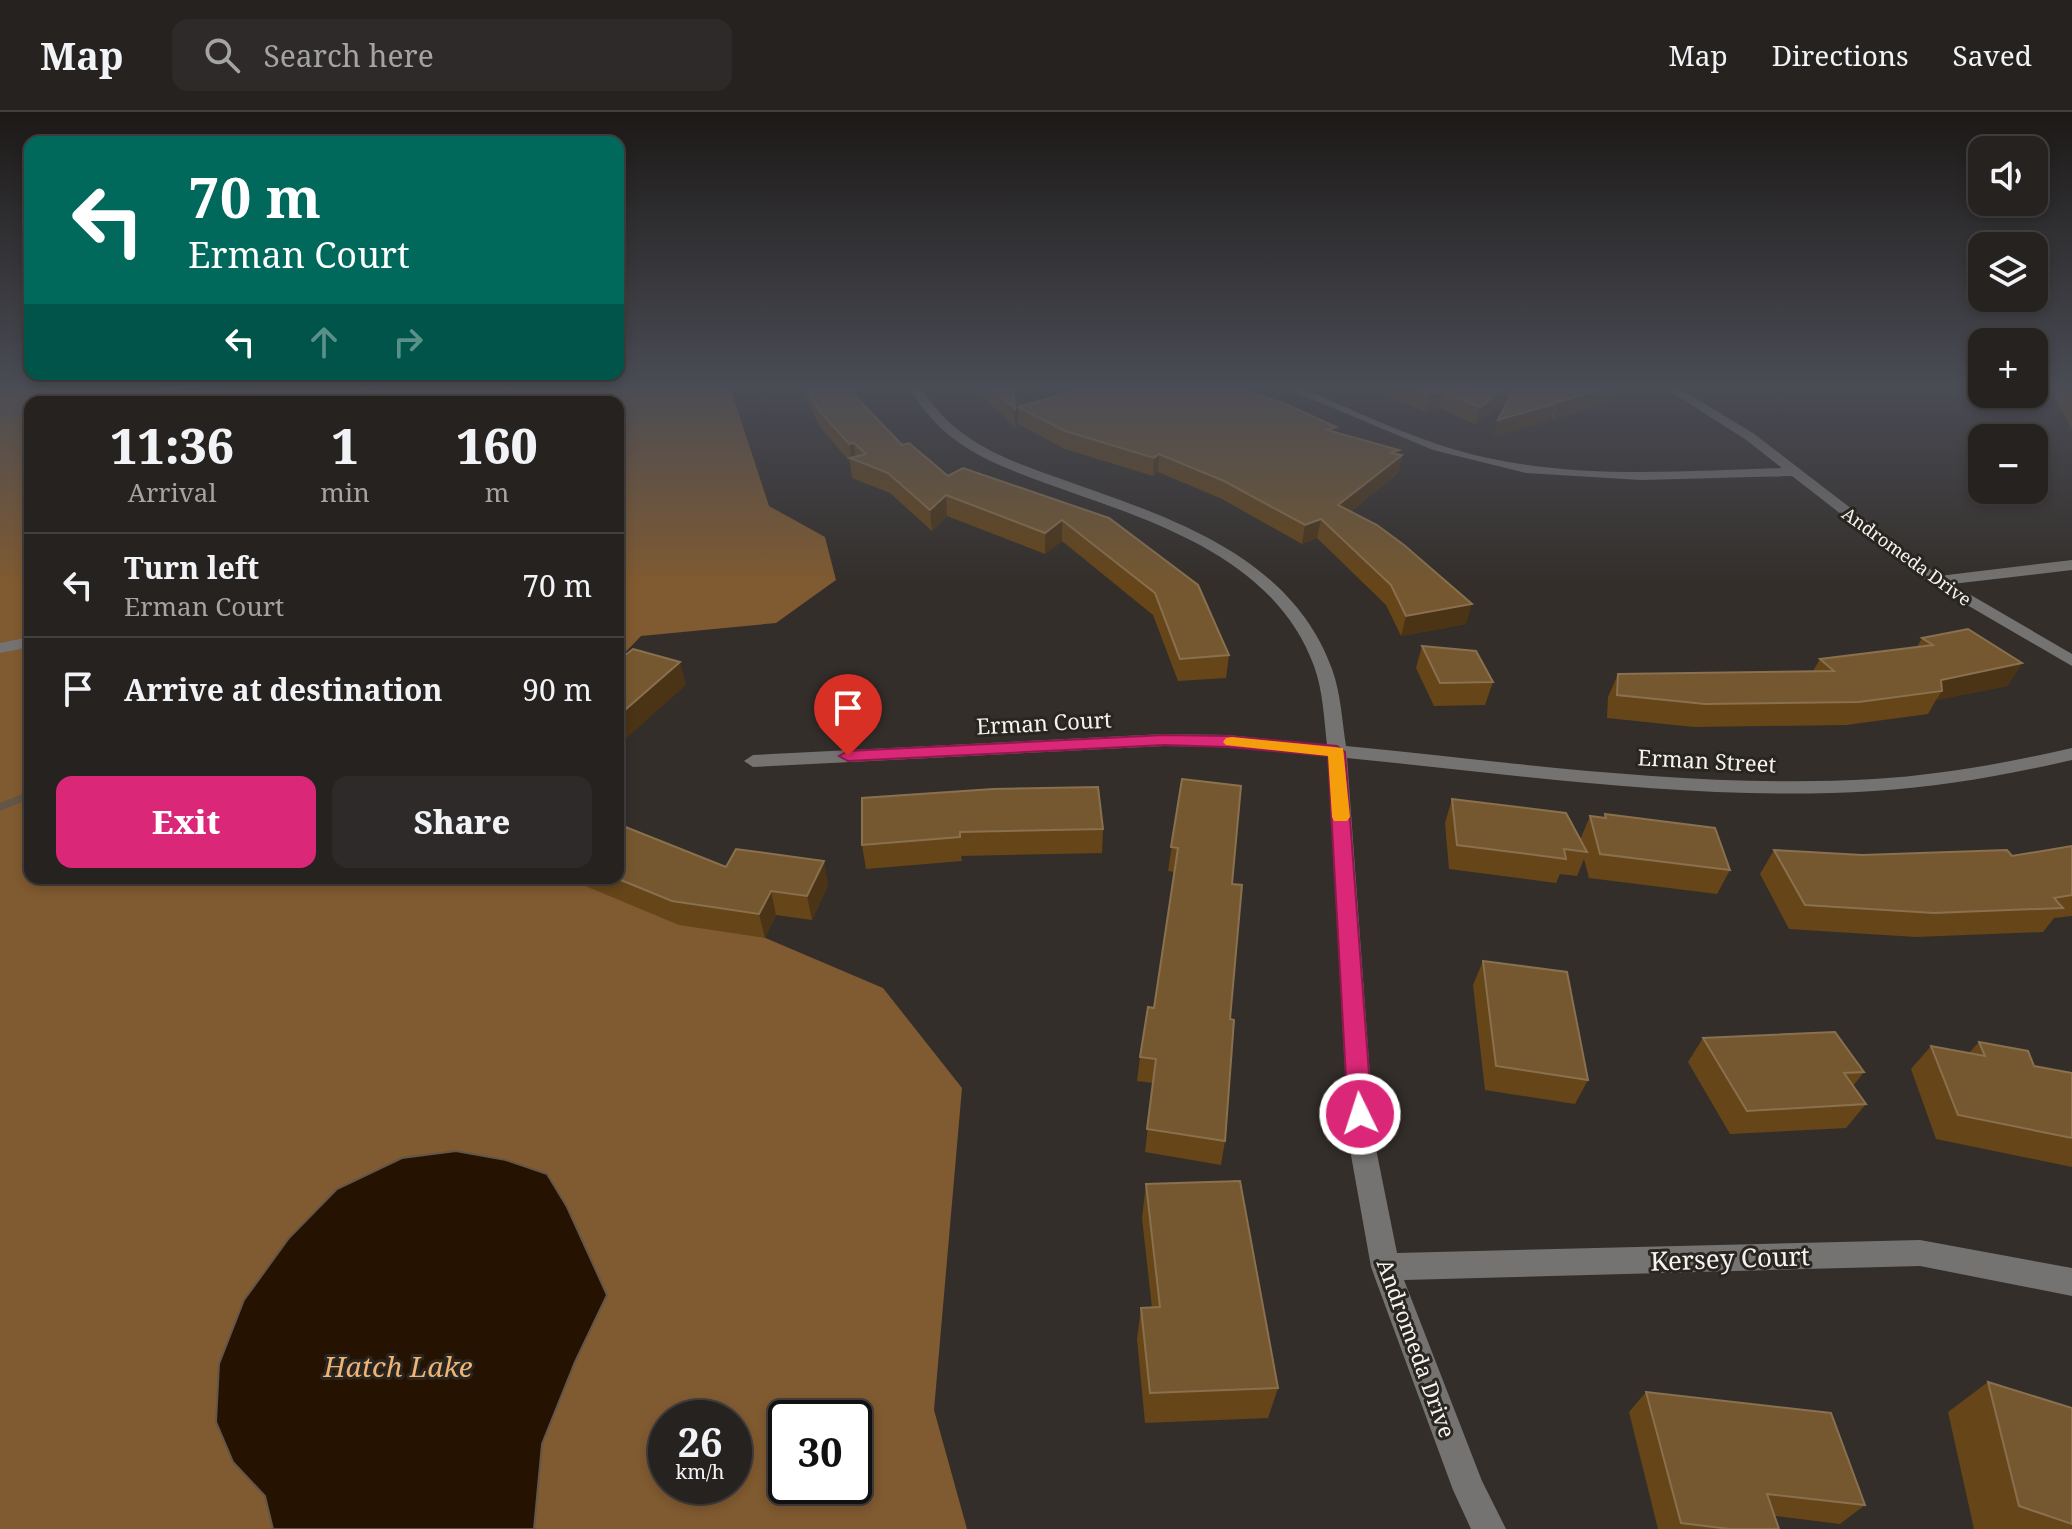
<!DOCTYPE html>
<meta charset="utf-8">
<style>
:root{--surface:#262220;--page:#2e2a29;--text:#f1f3f6;--muted:#a4a4a5;--line:#423f3e;--accent:#db2777}
body{margin:0;font-family:"Noto Serif",serif;background:var(--page);color:var(--text);height:100vh;display:flex;flex-direction:column;font-size:30px;white-space:nowrap}
*{box-sizing:border-box;margin:0}
p{font-size:26px;color:var(--muted)}
.icon{flex:none;width:44px;height:44px;fill:none;stroke:currentColor;stroke-width:2;stroke-linecap:round;stroke-linejoin:round}
.map{position:relative;flex:1;overflow:hidden}
.panel{position:absolute;left:24px;top:284px;width:600px;height:488px;display:flex;flex-direction:column;background:var(--surface);border-radius:16px;box-shadow:0 4px 12px #0003,0 0 0 2px var(--line)}
.panel>*{flex:none}
.banner{position:absolute;left:24px;top:24px;width:600px;height:244px;border-radius:16px;box-shadow:0 4px 12px #0003,0 0 0 2px var(--line);background:#00695c;color:#fff;overflow:hidden}
.tools{position:absolute;left:1968px;top:24px;display:grid;gap:16px}
.tools a{display:grid;place-items:center;width:80px;height:80px;border-radius:16px;background:var(--surface);box-shadow:0 4px 12px #0003,0 0 0 2px var(--line);font-size:40px}
.speed{position:absolute;left:648px;top:1288px;display:flex;gap:16px;font-size:40px;font-weight:700;text-align:center}
.speed>*{display:grid;place-content:center;width:104px;height:104px;border-radius:50%;background:var(--surface);box-shadow:0 4px 12px #0003,0 0 0 2px var(--line);line-height:1}
.speed small{font-size:20px;font-weight:400}
.speed .limit{border:4px solid #111;border-radius:12px;background:#fff;color:#111}
.pin{position:absolute;display:grid;place-items:center;width:68px;height:68px;color:#fff;margin:-82px -34px;border-radius:50% 50% 50% 0;rotate:-45deg;box-shadow:0 0 8px #0007}
.pin .icon{rotate:45deg}
.me{position:absolute;width:88px;margin:-44px;rotate:356deg;stroke-linejoin:round;filter:drop-shadow(0 0 6px #0008)}
.turn{display:flex;align-items:center;gap:28px;height:168px;padding:0 32px;font-size:36px}
.turn .icon{width:104px;height:104px;stroke-width:2.5}
.turn b{display:block;font-size:56px;line-height:68px}
.lanes{display:flex;align-items:center;height:76px;padding:0 32px;background:#0003;justify-content:center;gap:40px;direction:ltr}
.lanes .off{opacity:.35}
.eta{display:flex;justify-content:space-evenly;align-items:center;height:136px;text-align:center}
.eta b{font-size:48px;font-weight:800;line-height:56px}
.action{display:flex;gap:16px;margin-top:auto;padding:16px 32px}
.action a{flex:1;height:92px;border-radius:16px;background:var(--accent);color:#fff;font-size:32px;font-weight:800;line-height:92px;text-align:center}
.action a+a{background:var(--page);color:var(--text)}
ul{padding:0;list-style:none}
li{display:flex;align-items:center;gap:24px;height:104px;padding:0 32px;border-top:2px solid var(--line)}
li div{flex:1}
li b{display:block;font-size:30px}
li em{font-style:normal}
header{display:flex;align-items:center;gap:48px;box-sizing:border-box;height:112px;padding:0 40px;background:var(--surface);border-bottom:2px solid var(--line)}
header strong{font-size:38px}
nav{display:flex;gap:44px;margin-inline-start:auto;font-size:28px}
.search{width:560px;height:72px;background:var(--page);display:flex;align-items:center;gap:20px;box-sizing:border-box;padding:0 28px;border-radius:16px;color:var(--muted);font-size:30px}
.map>svg:first-child{display:block}
</style>
<header>
<strong>Map</strong>
<div class="search"><svg class="icon" aria-label="search" viewBox="0 0 24 24"><circle cx="10" cy="10" r="6"/><path d="M15 15l6 6"/></svg>Search here</div>
<nav><a>Map</a><a>Directions</a><a>Saved</a></nav>
</header>
<div class="map">
<svg width="2072" height="1417" viewBox="0 0 2072 1417">
<rect width="100%" height="100%" fill="#332e2a"/>
<path fill="#805a30" fill-rule="evenodd" d="M0 275H730L769 394 825 425 836 468 776 511 641 524 618 548V290H30V766H618V763L883 876 962 976 934 1298 967 1417H0ZM666 1306H734V1374H666ZM786 1306H854V1374H786Z"/>
<path fill="#251200" stroke="#635548" stroke-width="2" d="M456 1039 506 1048 547 1062 567 1095 607 1183 575 1250 542 1332 534 1417H273L265 1384 233 1350 216 1310 219 1252 244 1188 289 1126 337 1077 402 1046Z"/>
<g fill="none" stroke-linecap="round" stroke-linejoin="round">
<g fill="#635548" fill-rule="evenodd">
<path d="M194 275H213L210 277 110 290H89L93 288Z"/>
<path d="M372 275H379L363 290H355Z"/>
<path d="M30 296V300L0 304V300Z"/>
<path d="M30 679V687L0 699V691Z"/>
</g>
<path fill="#757371" fill-rule="evenodd" d="M30 525V535L0 541V531Z"/>
<g fill="#757371" fill-rule="evenodd">
<path d="M909 275H921C951 326 999 345 1053 364 1158 402 1289 438 1332 557 1341 582 1342 609 1346 634 1520 651 1698 677 1874 667 1941 663 2006 651 2072 636V648C2007 663 1941 675 1874 679 1699 690 1521 663 1347 646L1375 1032 1397 1141 1920 1128 2072 1156V1184L1920 1154 1404 1168 1482 1369 1506 1417H1471L1453 1378 1371 1155 1349 1032 1328 644 1228 635 1164 634 753 655 744 649 753 643 1164 622 1228 623 1327 633C1324 606 1323 579 1314 554 1273 442 1145 407 1045 371 986 349 942 332 909 275Z"/>
<path d="M1283 275H1299C1361 301 1422 332 1488 346 1585 367 1685 359 1782 356L1745 327 1663 275H1677L1753 321 1939 464 2072 448V458L1952 472 2072 542V554L1931 472 1792 364 1641 368 1526 361 1433 338Z"/>
</g>
</g>
<g fill="#664519">
<path d="M803 275H851L858 287 902 333 948 364 1109 406 1229 543 1226 566 1178 569 1153 503 1062 429 1045 442 947 404 932 419 890 381 852 366 850 350 821 316 804 283Z"/>
<path d="M974 275H1013L1015 316Z"/>
<path d="M1366 275H1621L1616 288 1553 308 1551 304 1549 309 1493 326 1511 283 1475 312 1439 296 1425 300Z"/>
<path d="M2034 275H2072V318L2054 283 2034 278Z"/>
<path d="M1220 280 1402 343 1398 361 1350 400 1466 512 1401 524 1386 493 1317 426 1302 432 1222 387 1158 360 1153 364 1065 337 1018 312V295Z"/>
<path d="M1922 526 2022 551 2007 574 1936 588 1928 602 1846 613 1694 615 1607 606 1608 585 1618 562 1813 559 1820 547 1917 535Z"/>
<path d="M1422 534 1493 570 1485 593 1434 594 1416 556Z"/>
<path d="M1182 667 1232 772 1230 907 1225 1029 1221 1053 1145 1040 1153 971 1137 969 1140 945 1154 896 1175 760 1168 759Z"/>
<path d="M862 686 1103 717 1102 741 961 744 962 749 866 757 862 733Z"/>
<path d="M1452 687 1580 728 1590 704 1604 706 1605 702 1730 758 1717 782 1589 766 1584 747 1577 764 1560 762 1556 771 1449 757 1445 711Z"/>
<path d="M2072 734V804L2054 806 2043 820 1916 825 1789 817 1760 762 1774 738 1862 743 2012 744Z"/>
<path d="M726 755 828 773 812 808 776 803 765 826 679 813 583 773 581 766H618Z"/>
<path d="M1483 849 1588 968 1575 992 1485 978 1473 873Z"/>
<path d="M1703 926 1864 960 1853 974 1866 992 1846 1016 1730 1022 1688 950Z"/>
<path d="M1979 930 2034 954 2072 961V1055L1936 1027 1911 957 1931 934 1969 941Z"/>
<path d="M1146 1072 1278 1276 1268 1306 1145 1311 1137 1227 1141 1196H1152L1142 1106Z"/>
<path d="M1988 1270 2072 1296V1417H1974L1948 1300Z"/>
<path d="M1646 1280 1865 1393 1840 1412 1775 1404 1779 1417H1658L1629 1300Z"/>
</g>
<g fill="#4b3416">
<path d="M1505 275H1518V277L1475 312 1480 295Z"/>
<path d="M1610 275H1621L1616 288 1553 308 1558 290Z"/>
<path d="M1443 279 1439 296 1425 300 1429 283Z"/>
<path d="M1557 286 1549 309 1493 326 1498 308Z"/>
<path d="M854 331 856 348 851 346 849 332Z"/>
<path d="M1399 338 1397 347 1402 343 1398 361 1334 412 1338 393 1390 341Z"/>
<path d="M1159 342 1158 360 1153 364 1154 346Z"/>
<path d="M946 383 947 404 932 419 930 398Z"/>
<path d="M1321 407 1317 426 1302 432 1305 413Z"/>
<path d="M1062 408V429L1045 442V421Z"/>
<path d="M1472 492 1466 512 1401 524 1406 504Z"/>
<path d="M680 550 686 573 622 630 618 671V604Z"/>
<path d="M2022 551 2007 574 1936 588 1942 579 1941 568Z"/>
<path d="M824 749 828 773 812 808 807 784Z"/>
<path d="M771 779 776 803 765 826 759 802Z"/>
</g>
<g fill="#755830" stroke="#89704e" stroke-width="2">
<path d="M807 275H851L858 287 902 333 909 331 948 364 963 356 1109 406 1198 473 1229 543 1180 547 1155 481 1062 408 1045 421 946 383 930 398 888 361 850 346 866 342 854 331 849 332 818 297Z"/>
<path d="M992 275H1013L1015 297Z"/>
<path d="M1088 275H1209L1220 280 1232 275H1237L1290 294 1336 315 1327 318 1399 338 1390 341 1402 343 1338 393 1377 413 1404 433 1472 492 1406 504 1391 473 1321 407 1305 413 1224 369 1159 342 1154 346 1065 319 1018 295Z"/>
<path d="M1409 275H1505L1480 295 1443 279 1429 283Z"/>
<path d="M1515 275H1610L1558 290 1557 286 1554 292 1498 308Z"/>
<path d="M1968 517 2022 551 1941 568 1942 579 1859 590 1705 592 1617 583 1618 562 1834 559 1820 547 1933 533 1922 526Z"/>
<path d="M1422 534 1476 539 1493 570 1440 571Z"/>
<path d="M633 537 680 550 618 604V549Z"/>
<path d="M1182 667 1241 674 1232 772 1242 773 1230 907 1234 908 1225 1029 1147 1017 1156 947 1140 945 1148 895 1154 896 1178 736 1171 735Z"/>
<path d="M1098 675 1103 717 960 720V725L862 733V686L993 677Z"/>
<path d="M1452 687 1566 701 1587 740 1564 737 1566 747 1457 733Z"/>
<path d="M1605 702 1715 716 1730 758 1600 742 1590 704 1606 706Z"/>
<path d="M618 712 726 755 736 737 824 749 807 784 771 779 759 802 672 789 616 766H618Z"/>
<path d="M2072 734V783L2054 786 2063 796 1934 801 1805 793 1774 738 1862 743 2007 738 2012 744Z"/>
<path d="M1483 849 1567 860 1588 968 1496 954Z"/>
<path d="M1835 920 1864 960 1844 961 1866 992 1747 999 1703 926Z"/>
<path d="M1979 930 2028 939 2034 954 2072 961V1026L1958 1003 1931 934 1985 944Z"/>
<path d="M1240 1069 1278 1276 1150 1281 1141 1196 1160 1195 1146 1072Z"/>
<path d="M1988 1270 2072 1296V1412L2019 1394Z"/>
<path d="M1646 1280 1831 1301 1865 1393 1767 1382 1779 1417H1730L1681 1411Z"/>
</g>
<linearGradient id="sky" x2="0" y2="1"><stop stop-color="#1c1917"/><stop offset="0.58" stop-color="#4a4c55"/><stop offset="1" stop-color="#4a4c55" stop-opacity="0"/></linearGradient>
<rect width="2072" height="473" fill="url(#sky)"/>
<path fill="#db2777" stroke="#8e194d" stroke-width="2" d="M1164 623 1228 624 1337 634 1345 640 1372 1002 1368 1009 1360 1012 1352 1009 1348 1002 1328 644 1228 635 1164 633 848 649 839 644 848 639Z"/>
<path fill="#f59e0b" d="M1232 625 1343 636 1350 705 1347 709H1334L1332 705 1328 644 1226 633 1223 630 1226 626Z"/>
<g text-anchor="middle" dominant-baseline="central" stroke-width="6" stroke-linejoin="round" paint-order="stroke">
<g font-size="18" fill="#f5f2ef" stroke="#292521">
<text transform="translate(1907 444) rotate(36)">Andromeda Drive</text>
</g>
<g font-size="22" fill="#f5f2ef" stroke="#292521">
<text transform="translate(1044 610) rotate(-3)">Erman Court</text>
<text transform="translate(1707 648) rotate(3)">Erman Street</text>
<text transform="translate(1417 1236) rotate(70)">Andromeda Drive</text>
</g>
<g font-size="26" fill="#f5f2ef" stroke="#292521">
<text transform="translate(1730 1146) rotate(-2)">Kersey Court</text>
</g>
<g font-size="28" font-style="italic" fill="#efb373" stroke="#292521">
<text x="398" y="1254">Hatch Lake</text>
</g>
</g>
</svg>
<div class="tools">
<a><svg class="icon" aria-label="sound" viewBox="0 0 24 24"><path d="M4 9h4l5-4v14l-5-4H4zM17 9q2 3 0 6"/></svg></a>
<a><svg class="icon" aria-label="layers" viewBox="0 0 24 24"><path d="M12 4l9 5-9 5-9-5zM3 14l9 5 9-5"/></svg></a>
<a>+</a>
<a>−</a>
</div>
<div class="speed"><div>26<small>km/h</small></div><div class="limit">30</div></div>
<div class="pin" style="left:848px;top:644px;background:#d93025"><svg class="icon" aria-label="arrive" viewBox="0 0 24 24"><path d="M6 21V4h12l-3 4 3 4H6"/></svg></div>
<svg class="me" style="left:1360px;top:1002px" viewBox="-20 -20 40 40"><circle r="17" fill="#db2777" stroke="#fff" stroke-width="3"/><path d="M0-11L8 9 0 5-8 9z" fill="#fff"/></svg>
<div class="banner">
<div class="turn"><svg class="icon" aria-label="left" viewBox="0 0 24 24"><path d="M17 20v-9H6M10 6l-5 5 5 5"/></svg><div><b>70 m</b>Erman Court</div></div>
<div class="lanes"><svg class="icon" aria-label="left" viewBox="0 0 24 24"><path d="M17 20v-9H6M10 6l-5 5 5 5"/></svg><svg class="icon off" aria-label="ahead" viewBox="0 0 24 24"><path d="M12 20V5M6 11l6-6 6 6"/></svg><svg class="icon off" aria-label="right" viewBox="0 0 24 24"><path d="M7 20v-9h11M14 6l5 5-5 5"/></svg></div>
</div>
<section class="panel">
<div class="eta">
<div><b>11:36</b><p>Arrival</p></div>
<div><b>1</b><p>min</p></div>
<div><b>160</b><p>m</p></div>
</div>
<ul>
<li><svg class="icon" aria-label="left" viewBox="0 0 24 24"><path d="M17 20v-9H6M10 6l-5 5 5 5"/></svg><div><b>Turn left</b><p>Erman Court</p></div><em>70 m</em></li>
<li><svg class="icon" aria-label="arrive" viewBox="0 0 24 24"><path d="M6 21V4h12l-3 4 3 4H6"/></svg><div><b>Arrive at destination</b></div><em>90 m</em></li>
</ul>
<div class="action"><a>Exit</a><a>Share</a></div>
</section>
</div>
